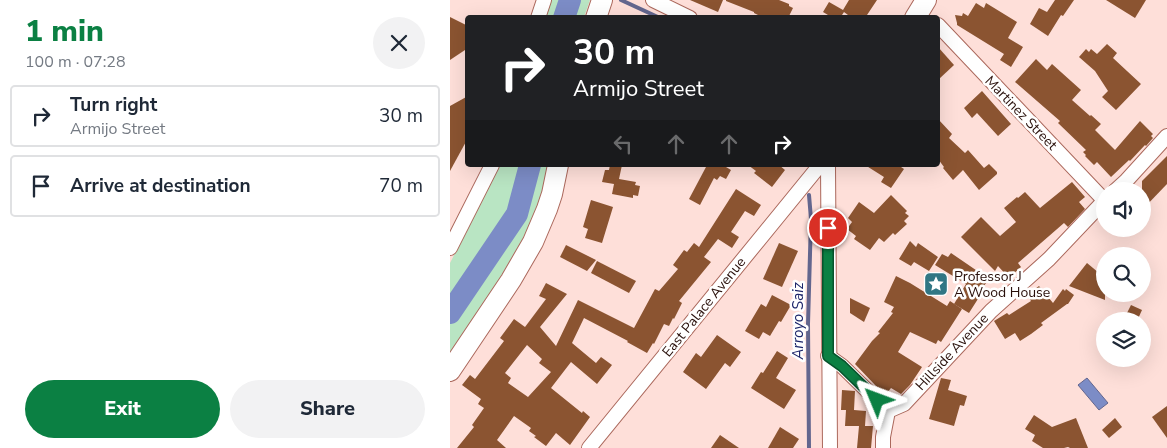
<!DOCTYPE html>
<meta charset="utf-8">
<style>
:root{--surface:#fff;--page:#f2f2f3;--text:#1f2937;--muted:#747a83;--line:#e0e1e3;--accent:#0b8043}
body{margin:0;font-family:"Nunito Sans",sans-serif;background:var(--page);color:var(--text);height:100vh;display:flex;flex-direction:column;font-size:19px;white-space:nowrap}
*{box-sizing:border-box;margin:0}
p{font-size:16px;color:var(--muted)}
.icon{flex:none;width:28px;height:28px;fill:none;stroke:currentColor;stroke-width:2;stroke-linecap:round;stroke-linejoin:round}
.map{position:relative;flex:1;overflow:hidden}
.drawer{display:flex;flex-direction:column;background:var(--surface);width:450px}
.drawer>*{flex:none}
.top-card{position:absolute;left:15px;top:15px;width:475px;height:152px;border-radius:5px;box-shadow:0 5px 20px #0002;background:#202124;color:#fff;overflow:hidden}
.buttons{position:absolute;left:646px;top:182px;display:grid;gap:10px}
.buttons a{display:grid;place-items:center;width:55px;height:55px;border-radius:50%;background:var(--surface);box-shadow:0 5px 20px #0002;font-size:25px}
.pin{position:absolute;display:grid;place-items:center;width:42px;height:42px;color:#fff;margin:-21px;border:2px solid #fff;border-radius:50%;box-shadow:0 1px 5px #0007}
.me{position:absolute;width:55px;margin:-28px;rotate:314deg;stroke-linejoin:round;filter:drop-shadow(0 0 4px #0008)}
.turn{display:flex;align-items:center;gap:18px;height:105px;padding:0 25px;font-size:22px}
.turn .icon{width:65px;height:65px;stroke-width:2.5}
.turn b{display:block;font-size:35px;line-height:42px}
.lanes{display:flex;align-items:center;height:48px;padding:0 25px;background:#0003;justify-content:center;gap:25px;direction:ltr}
.lanes .off{opacity:.35}
.round{display:grid;place-items:center;flex:none;width:52px;height:52px;border-radius:26px;background:var(--page)}
.overview{display:flex;align-items:center;justify-content:space-between;height:85px;padding:0 25px}
h1{font-size:30px;font-weight:800;line-height:38px;color:var(--accent)}
.action{display:flex;gap:10px;margin-top:auto;padding:10px 25px}
.action a{flex:1;height:58px;border-radius:30px;background:var(--accent);color:#fff;font-size:20px;font-weight:800;line-height:58px;text-align:center}
.action a+a{background:var(--page);color:var(--text)}
ul{padding:0;list-style:none}
li{display:flex;align-items:center;gap:15px;height:62px;margin:0 10px 8px;padding:0 15px;border:2px solid var(--line);border-radius:5px}
li div{flex:1}
li b{display:block;font-size:19px}
li em{font-style:normal}
main{display:flex;flex:1;min-height:0}
.map>svg:first-child{display:block}
</style>
<main>
<section class="drawer">
<div class="overview"><div><h1>1 min</h1><p>100 m · 07:28</p></div><a class="round"><svg class="icon" aria-label="close" viewBox="0 0 24 24"><path d="M6 6l12 12M18 6L6 18"/></svg></a></div>
<ul>
<li><svg class="icon" aria-label="right" viewBox="0 0 24 24"><path d="M7 20v-9h11M14 6l5 5-5 5"/></svg><div><b>Turn right</b><p>Armijo Street</p></div><em>30 m</em></li>
<li><svg class="icon" aria-label="arrive" viewBox="0 0 24 24"><path d="M6 21V4h12l-3 4 3 4H6"/></svg><div><b>Arrive at destination</b></div><em>70 m</em></li>
</ul>
<div class="action"><a>Exit</a><a>Share</a></div>
</section>
<div class="map">
<svg width="717" height="448" viewBox="0 0 717 448">
<rect width="100%" height="100%" fill="#fedfd9"/>
<g fill="#b9e5c3">
<path d="M98 0H140L134 17 95 18Z"/>
<path d="M48 165H99L92 196 83 220 60 266 0 354V263L36 193Z"/>
</g>
<path fill="#7c8cc6" stroke="#63668e" d="M637 378 658 403 649 410 628 385Z"/>
<g fill="none" stroke-linecap="round" stroke-linejoin="round">
<g stroke="#63668e" stroke-width="4">
<path d="M171 0 210 18"/>
<path d="M359 195 361 219 358 324 359 448"/>
</g>
<g stroke="#7c8cc6" stroke-width="22">
<path d="M114 18 120 0"/>
<path d="M0 313 67 214 80 165"/>
</g>
</g>
<g fill="#8b5431" fill-rule="evenodd">
<path d="M240 0H273L268 12Z"/>
<path d="M276 0H329L339 4V6L343 8 338 18H314L304 13V12L276 1Z"/>
<path d="M399 0H427L415 18H402L394 12 390 18H383L373 12 379 2 393 10Z"/>
<path d="M605 0H624L613 16 611 15 598 36 580 24 589 8 597 12Z"/>
<path d="M656 0H696L685 18Z"/>
<path d="M526 3 534 8 536 3 567 22 558 38 573 47 561 67 550 60 554 54 507 25V23L505 15 512 16 513 13 518 16Z"/>
<path d="M0 17 18 26V48L0 60Z"/>
<path d="M657 44 667 53 663 58 691 84 666 110 652 97 658 91 645 71 629 57 636 49 639 52 641 49 647 54Z"/>
<path d="M488 47 504 65 488 80Z"/>
<path d="M586 59 597 70 602 64 631 90 622 100 640 116 641 115 651 124 645 130 665 150 690 121 703 134 701 136 703 138 696 146 695 145 680 161 679 160 661 177 647 162 644 165 635 156 636 155 633 152 636 150 608 123 610 121 565 82Z"/>
<path d="M532 91 561 124 548 136 527 113 522 118 514 108Z"/>
<path d="M18 96V138L0 171V106Z"/>
<path d="M488 119 502 134 499 138 515 153 518 150 534 168 539 164 547 172V174L529 190 513 170 503 180 493 168 494 167 488 159Z"/>
<path d="M717 156V184L692 210V181Z"/>
<path d="M160 165H172L169 179 186 182 185 185 190 186 188 196 183 195V198L162 194 164 184 152 182 155 170H159Z"/>
<path d="M253 165H277L276 167 281 170 276 179 270 176 267 180 264 178 250 205 239 199 256 167Z"/>
<path d="M298 165H329L335 170 322 187 304 173 306 171Z"/>
<path d="M415 165H448L454 169 441 188 431 182 434 177Z"/>
<path d="M622 182 635 197 629 202 635 209 618 227 614 223 568 263 571 267 559 278 548 266 545 271 511 237 531 217 550 236 566 222 554 208 567 197 568 198 575 192 590 208Z"/>
<path d="M286 189 311 205 304 216 295 211 281 232 289 237 282 248 268 239 254 257 261 262 229 301 232 303 224 319 223 318 219 326 214 324 204 344 203 343 197 353 177 342 178 341 134 318 122 343 146 363 151 357 162 365 147 384 121 362 101 388 132 413 133 411 140 417 120 445 106 433 96 446 84 437 86 436 79 431 81 428 64 416 47 440 56 448H7L24 427 22 425 34 408 28 404 31 399 12 385 20 375 25 379 54 341 50 338 64 319 75 327 96 299 89 296 96 283 117 294 90 327 106 346 128 300 184 328 205 289 209 291 228 269 223 265 234 250 237 252 244 243 249 247ZM77 345 92 359 89 363 101 372 78 397 58 383 61 378 55 373Z"/>
<path d="M441 195 457 211 455 213 459 216 454 221 457 224 445 235 443 233 434 242 429 238 420 250 404 239 406 236 397 229 402 222 398 218 409 202 424 213Z"/>
<path d="M141 200 163 207 152 243 135 238 138 229 133 227Z"/>
<path d="M460 241 466 247 468 243 488 257 479 271 464 262 461 266 449 259Z"/>
<path d="M329 243 348 251 332 287 313 279Z"/>
<path d="M116 245 146 260 137 271 110 257Z"/>
<path d="M501 253 539 279 531 290 533 291 519 313 504 304 516 284 485 265 492 254 498 257Z"/>
<path d="M147 261 186 281 179 293 141 273Z"/>
<path d="M637 263 655 278V300L619 286Z"/>
<path d="M446 276 460 283 497 306 500 301 512 309 491 342 488 340 486 344 460 332 448 352 472 367 460 385 451 394 441 388 437 393 426 386 405 364 422 341 430 333 428 332 443 313 441 312 444 307 434 302Z"/>
<path d="M589 286 603 303 613 289 615 291 616 289 624 295 618 304H617L591 323 593 325 581 334 570 341 565 333 555 339 544 321 557 313 559 315 581 301 577 295Z"/>
<path d="M322 295 341 305 331 322 329 321 320 336 313 332 309 339 295 331 311 304 316 307Z"/>
<path d="M400 298 420 308 414 322 400 313Z"/>
<path d="M681 305 692 310 687 321H673Z"/>
<path d="M267 335 291 352 280 367 275 363 256 389 233 372 246 353 251 357Z"/>
<path d="M327 351 338 358 326 378 346 390 334 409 301 388 311 372 313 373Z"/>
<path d="M491 378 501 380 498 390 517 396 514 406 510 405 504 426 479 419Z"/>
<path d="M392 390 405 391 404 410 416 411 415 426H423L421 448H407L409 426H395L396 410H391Z"/>
<path d="M717 406V438L702 417Z"/>
<path d="M584 415 602 427 626 418 638 448H620L618 447 614 448H593L582 441 585 435 575 429Z"/>
<path d="M665 418 672 427 659 438 652 430Z"/>
<path d="M330 427 349 439 343 448H318Z"/>
<path d="M270 435 289 448H261Z"/>
</g>
<g fill="none" stroke-linecap="round" stroke-linejoin="round">
<defs>
<g id="street">
<path d="M203 0 240 18"/>
<path d="M88 18 94 0"/>
<path d="M488 25 654 200"/>
<path d="M378 165 380 448"/>
<path d="M665 191 676 181 717 136"/>
<path d="M0 248 42 165"/>
<path d="M378 356 392 366 438 411"/>
<path d="M139 448 370 165"/>
<path d="M433 448V437L438 411 454 404 541 311 599 259 655 200"/>
</g>
<g id="secondary">
<path d="M146 18 152 0"/>
<path d="M465 18 476 0"/>
<path d="M0 371 61 280 83 242 97 209 102 194 108 165"/>
</g>
</defs>
<use href="#street" stroke="#ab685c" stroke-width="16"/>
<use href="#secondary" stroke="#ab685c" stroke-width="22"/>
<use href="#street" stroke="#fff" stroke-width="14"/>
<use href="#secondary" stroke="#fff" stroke-width="20"/>
</g>
<g fill="none" stroke-linecap="round" stroke-linejoin="round">
<defs>
<path id="route" d="M378 228V356L392 366 427 400"/>
</defs>
<use href="#route" stroke="#07532c" stroke-width="12"/>
<use href="#route" stroke="#0b8043" stroke-width="9"/>
</g>
<defs>
<symbol id="sight-square" viewBox="-11 -11 22 22"><rect x="-9" y="-9" width="18" height="18" rx="4" fill="#317684" stroke="#fff"/><path d="M0-6L1.8-2.2L6-1.7L2.9 1.2L3.7 5.4L0 3.3L-3.7 5.4L-2.9 1.2L-6-1.7L-1.8-2.2Z" fill="#fff"/></symbol>
</defs>
<g fill-rule="evenodd">
<use href="#sight-square" x="472" y="270" width="28" height="28"/>
</g>
<g text-anchor="middle" dominant-baseline="central" stroke-width="5" stroke-linejoin="round" paint-order="stroke">
<g font-size="14" fill="#280f0a" stroke="#fff">
<text transform="translate(571 113) rotate(46)">Martinez Street</text>
<text transform="translate(254 307) rotate(-51)">East Palace Avenue</text>
<text transform="translate(502 352) rotate(-47)">Hillside Avenue</text>
</g>
<g font-size="14" fill="#280f0a" stroke="#fff" text-anchor="start">
<text x="504" y="276">Professor J<tspan x="504" dy="16">A Wood House</tspan></text>
</g>
<g font-size="15" font-style="italic" fill="#1d266a" stroke="#fff">
<text transform="translate(348 321) rotate(-90)">Arroyo Saiz</text>
</g>
</g>
</svg>
<div class="buttons">
<a><svg class="icon" aria-label="sound" viewBox="0 0 24 24"><path d="M4 9h4l5-4v14l-5-4H4zM17 9q2 3 0 6"/></svg></a>
<a><svg class="icon" aria-label="search" viewBox="0 0 24 24"><circle cx="10" cy="10" r="6"/><path d="M15 15l6 6"/></svg></a>
<a><svg class="icon" aria-label="layers" viewBox="0 0 24 24"><path d="M12 4l9 5-9 5-9-5zM3 14l9 5 9-5"/></svg></a>
</div>
<div class="pin" style="left:378px;top:228px;background:#d93025"><svg class="icon" aria-label="arrive" viewBox="0 0 24 24"><path d="M6 21V4h12l-3 4 3 4H6"/></svg></div>
<svg class="me" style="left:427px;top:400px" viewBox="-20 -20 40 40"><path d="M0-17L14 15 0 8-14 15z" fill="#0b8043" stroke="#fff" stroke-width="4"/></svg>
<div class="top-card">
<div class="turn"><svg class="icon" aria-label="right" viewBox="0 0 24 24"><path d="M7 20v-9h11M14 6l5 5-5 5"/></svg><div><b>30 m</b>Armijo Street</div></div>
<div class="lanes"><svg class="icon off" aria-label="left" viewBox="0 0 24 24"><path d="M17 20v-9H6M10 6l-5 5 5 5"/></svg><svg class="icon off" aria-label="ahead" viewBox="0 0 24 24"><path d="M12 20V5M6 11l6-6 6 6"/></svg><svg class="icon off" aria-label="ahead" viewBox="0 0 24 24"><path d="M12 20V5M6 11l6-6 6 6"/></svg><svg class="icon" aria-label="right" viewBox="0 0 24 24"><path d="M7 20v-9h11M14 6l5 5-5 5"/></svg></div>
</div>
</div>
</main>
